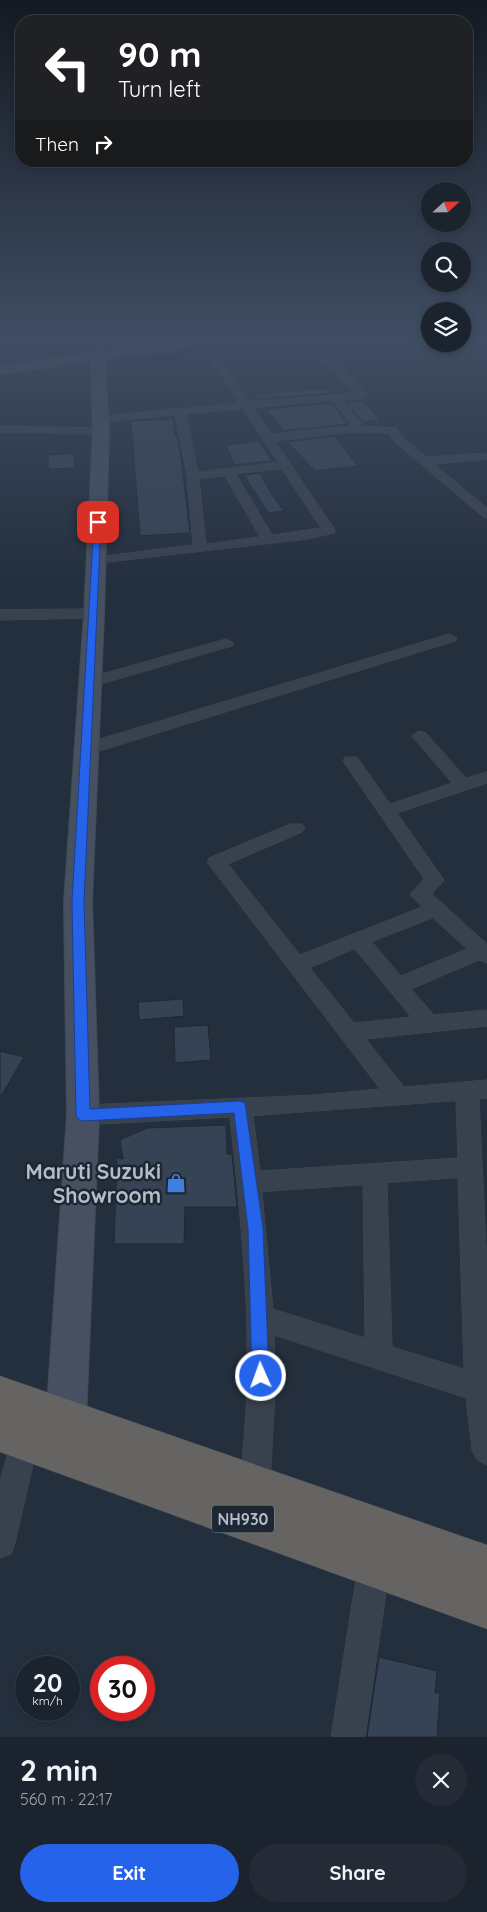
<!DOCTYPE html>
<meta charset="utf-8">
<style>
:root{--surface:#1b232e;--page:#242b36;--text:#f1f3f6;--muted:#a0a4aa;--line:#39404a;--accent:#2563eb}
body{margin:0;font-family:Quicksand,sans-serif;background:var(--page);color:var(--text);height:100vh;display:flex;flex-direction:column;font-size:19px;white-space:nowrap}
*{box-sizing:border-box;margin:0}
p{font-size:16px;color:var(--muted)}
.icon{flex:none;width:28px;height:28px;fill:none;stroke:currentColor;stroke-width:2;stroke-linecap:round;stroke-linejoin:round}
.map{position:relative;height:1737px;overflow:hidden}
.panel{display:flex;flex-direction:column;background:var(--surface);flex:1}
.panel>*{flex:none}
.hud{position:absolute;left:15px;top:15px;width:458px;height:152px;border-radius:20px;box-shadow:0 2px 8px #0003,0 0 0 1px var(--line);background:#202124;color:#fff;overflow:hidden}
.needle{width:32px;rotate:68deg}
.tools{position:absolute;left:421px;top:182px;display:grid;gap:10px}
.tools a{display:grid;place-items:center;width:50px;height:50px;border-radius:50%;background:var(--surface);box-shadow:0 2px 8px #0003,0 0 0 1px var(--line);font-size:25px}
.speed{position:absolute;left:15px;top:1656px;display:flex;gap:10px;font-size:25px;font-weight:700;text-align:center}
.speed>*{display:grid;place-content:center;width:65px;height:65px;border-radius:50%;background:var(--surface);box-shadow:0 2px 8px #0003,0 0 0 1px var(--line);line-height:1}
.speed small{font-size:12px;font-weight:400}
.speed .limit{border:8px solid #d22;background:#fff;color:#111}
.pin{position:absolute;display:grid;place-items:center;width:42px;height:42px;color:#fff;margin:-21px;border-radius:10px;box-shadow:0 2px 8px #0006}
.me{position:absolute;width:55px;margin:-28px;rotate:358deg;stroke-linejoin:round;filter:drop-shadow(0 0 4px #0008)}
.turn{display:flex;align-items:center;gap:18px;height:105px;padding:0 20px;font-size:22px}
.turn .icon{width:65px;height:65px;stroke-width:2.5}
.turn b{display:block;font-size:35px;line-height:42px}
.then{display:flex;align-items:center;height:48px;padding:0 20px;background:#0003;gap:10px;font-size:19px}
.round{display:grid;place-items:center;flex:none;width:52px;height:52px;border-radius:26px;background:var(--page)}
.overview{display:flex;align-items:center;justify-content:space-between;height:85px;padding:0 20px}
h1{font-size:30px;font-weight:800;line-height:38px}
.primary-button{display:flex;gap:10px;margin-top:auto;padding:10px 20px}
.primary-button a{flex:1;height:58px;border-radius:30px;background:var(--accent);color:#fff;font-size:20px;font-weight:800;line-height:58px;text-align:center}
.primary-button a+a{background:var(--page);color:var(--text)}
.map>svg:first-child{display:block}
</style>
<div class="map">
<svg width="487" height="1737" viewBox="0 0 487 1737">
<rect width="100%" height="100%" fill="#242f3e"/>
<path fill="#17263c" d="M180 355 185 365 151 368 146 358Z"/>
<g fill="#364354" stroke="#1f2835">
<path d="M326 388 331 393 259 399 255 394Z"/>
<path d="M364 401 380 420 363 422 347 403Z"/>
<path d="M331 403 348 424 283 431 266 409Z"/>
<path d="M173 419 175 435H177L181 457 190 533 140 536 131 421Z"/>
<path d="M334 436 358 466 315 471 287 442Z"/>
<path d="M259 441 272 461 234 465 226 445Z"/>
<path d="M74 453 75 468 48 469V455Z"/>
<path d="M260 473 272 495 284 511 268 513 244 475Z"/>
<path d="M183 999 184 1016 139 1020 138 1002Z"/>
<path d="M208 1025 211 1060 175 1063 174 1027Z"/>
<path d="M0 1051 24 1057 0 1098Z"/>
<path d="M226 1125 227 1154H232L237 1207H185L184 1244H114L117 1158 123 1159 120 1140 147 1128Z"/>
<path d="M379 1657 437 1671 435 1693H440L437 1737H367Z"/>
</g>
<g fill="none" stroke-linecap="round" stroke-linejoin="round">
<defs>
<g id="minor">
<path d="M86 339H95L108 353V357H102Z"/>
<path d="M198 339H206L249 402 355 393 336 372 293 339C315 337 355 377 368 395L363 398 342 400 361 422 360 426 396 428 403 438 427 457 487 453V459L434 464 487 508V518L483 517 395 442 389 433 353 432 275 441 335 530 334 533 308 539 91 564 89 561 96 557 193 545 187 476 175 415 101 422 96 419 101 416 239 403ZM332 401 350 422 349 426 271 434 253 408ZM243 409 278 462 198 472 186 414ZM282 469 321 528 272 535 236 474ZM225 476 260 537 206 544 199 479Z"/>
<path d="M480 339H487V343Z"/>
<path d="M0 426 101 428 106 431 101 434 0 432Z"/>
<path d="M450 634 457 638 455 641 93 753H81L79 749 81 745Z"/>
<path d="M227 639 234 643 232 646 90 687 82 682 85 679Z"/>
<path d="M420 731 426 733 466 778 487 772V783L397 813 444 880 432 894 487 944V963L479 960 411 989 434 1015 487 1010V1026L366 1039 404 1087 487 1080V1098L479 1099 487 1266V1465L477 1460 472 1450 466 1398 274 1335 275 1390 270 1486 265 1496 255 1501 245 1496 240 1486C243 1449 247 1412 247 1376 249 1290 239 1203 230 1117L83 1125 75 1122 71 1115 75 1108 83 1105 315 1095 380 1089 207 862 209 858 290 824H302L305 828 302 832 228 864 300 955 422 907 410 894 424 879 343 761 345 757H357L390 804 452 783 412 736ZM433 918 467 949 401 976 372 942ZM355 949 411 1017 354 1023 310 968ZM456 1101 458 1158 260 1171 253 1116ZM458 1178 464 1369 392 1347 387 1183ZM363 1185 365 1338 273 1309 262 1192Z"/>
<path d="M26 1420 36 1424 40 1434 15 1543 11 1554 0 1558V1481L16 1424Z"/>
<path d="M374 1550 385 1555 390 1566 365 1737H331L358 1566 363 1555Z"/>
</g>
<path id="tertiary" d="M94 609 100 610 103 614 100 618 0 620V610Z"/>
<path id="secondary" d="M187 339H219L212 343 105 359 109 431 104 614 92 902 99 1115 86 1420 80 1434 66 1440 52 1434 46 1420 67 1115 64 902 84 614 93 431 91 361 0 374V366Z"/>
<path id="trunk" d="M0 1376 487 1545V1629L0 1452Z"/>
</defs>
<use href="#minor" stroke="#414a57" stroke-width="1"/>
<use href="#tertiary" stroke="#414a57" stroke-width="1"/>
<use href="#secondary" stroke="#414a57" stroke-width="2"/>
<use href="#trunk" stroke="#434c59" stroke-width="1"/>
<use href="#minor" fill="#38414e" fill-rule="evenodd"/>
<use href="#tertiary" fill="#38414e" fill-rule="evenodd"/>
<use href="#secondary" fill="#465061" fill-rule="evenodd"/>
<use href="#trunk" fill="#656462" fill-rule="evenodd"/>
</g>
<linearGradient id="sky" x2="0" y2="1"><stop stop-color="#141a22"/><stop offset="0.58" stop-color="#3f4d63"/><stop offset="1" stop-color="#3f4d63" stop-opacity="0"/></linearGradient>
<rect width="487" height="582" fill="url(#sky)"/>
<path fill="#2563eb" stroke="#184099" d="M98 520 101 522 84 902 90 1109 240 1101 245 1103 263 1228 269 1376 267 1382 261 1384 255 1382 252 1376 248 1228 234 1113 83 1121 78 1119 76 1115 72 902 94 522Z"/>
<defs>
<symbol id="shop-bare" viewBox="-9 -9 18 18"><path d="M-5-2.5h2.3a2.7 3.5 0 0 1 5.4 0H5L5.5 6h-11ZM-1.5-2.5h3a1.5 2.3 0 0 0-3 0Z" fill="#3f7fe0" stroke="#1d2633" stroke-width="2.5" paint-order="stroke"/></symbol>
</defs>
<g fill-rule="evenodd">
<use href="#shop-bare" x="162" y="1169" width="28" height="28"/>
</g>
<g text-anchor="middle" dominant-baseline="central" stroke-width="5" stroke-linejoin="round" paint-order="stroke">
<rect fill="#1d2633" stroke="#878f9c" stroke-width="1" x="212" y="1505.5" width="62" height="27" rx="4"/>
<g font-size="16" font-weight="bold" fill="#b4bcc9">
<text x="243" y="1519">NH930</text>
</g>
<g font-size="21" font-weight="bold" fill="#b4bcc9" stroke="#1d2633" text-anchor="end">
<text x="161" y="1171">Maruti Suzuki<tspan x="161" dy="24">Showroom</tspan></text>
</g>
</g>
</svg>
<div class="tools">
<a><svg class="needle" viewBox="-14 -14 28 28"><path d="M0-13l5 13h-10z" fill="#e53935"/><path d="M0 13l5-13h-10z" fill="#a0a4aa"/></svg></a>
<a><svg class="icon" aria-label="search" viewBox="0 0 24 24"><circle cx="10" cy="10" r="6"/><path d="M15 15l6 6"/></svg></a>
<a><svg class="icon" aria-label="layers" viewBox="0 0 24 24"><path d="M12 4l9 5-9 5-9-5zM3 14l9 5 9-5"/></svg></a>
</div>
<div class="speed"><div>20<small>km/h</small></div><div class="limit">30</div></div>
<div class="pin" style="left:98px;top:522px;background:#d93025"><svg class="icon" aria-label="arrive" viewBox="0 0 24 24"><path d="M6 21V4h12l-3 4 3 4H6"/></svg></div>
<svg class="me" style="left:261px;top:1376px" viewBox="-20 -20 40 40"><circle r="17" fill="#2563eb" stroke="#fff" stroke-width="3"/><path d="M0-11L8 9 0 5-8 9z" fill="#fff"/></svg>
<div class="hud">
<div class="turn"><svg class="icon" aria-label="left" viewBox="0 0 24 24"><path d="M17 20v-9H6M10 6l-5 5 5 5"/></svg><div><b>90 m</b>Turn left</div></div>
<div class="then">Then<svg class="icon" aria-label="right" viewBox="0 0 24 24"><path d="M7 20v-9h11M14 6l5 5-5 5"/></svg></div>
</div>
</div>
<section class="panel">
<div class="overview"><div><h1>2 min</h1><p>560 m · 22:17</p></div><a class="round"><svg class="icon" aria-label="close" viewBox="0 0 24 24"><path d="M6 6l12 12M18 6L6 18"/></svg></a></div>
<div class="primary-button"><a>Exit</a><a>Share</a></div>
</section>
